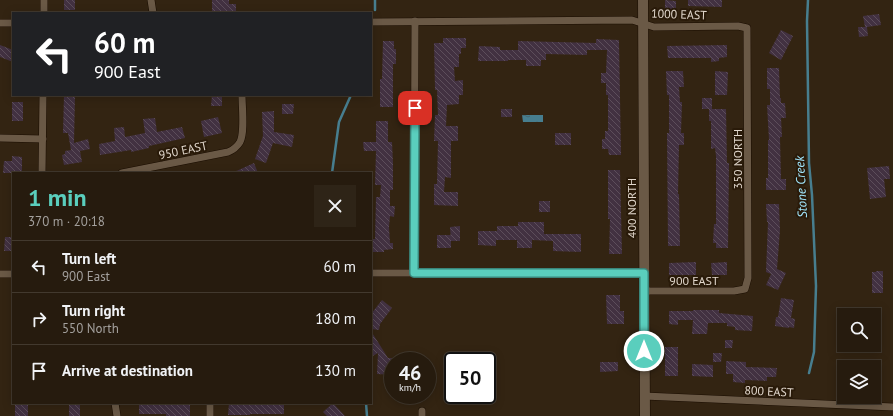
<!DOCTYPE html>
<meta charset="utf-8">
<style>
:root{--surface:#261b0e;--page:#2e2417;--text:#f1f3f6;--muted:#a4a19e;--line:#42392e;--accent:#5acebd}
body{margin:0;font-family:"PT Sans",sans-serif;background:var(--page);color:var(--text);height:100vh;display:flex;flex-direction:column;font-size:15px;white-space:nowrap}
*{box-sizing:border-box;margin:0}
p{font-size:13px;color:var(--muted)}
.icon{flex:none;width:22px;height:22px;fill:none;stroke:currentColor;stroke-width:2;stroke-linecap:round;stroke-linejoin:round}
.map{position:relative;flex:1;overflow:hidden}
.drawer{position:absolute;left:12px;top:172px;width:360px;height:232px;display:flex;flex-direction:column;background:var(--surface);border-radius:0px;box-shadow:0 2px 10px #0003,0 0 0 1px var(--line)}
.drawer>*{flex:none}
.guide{position:absolute;left:12px;top:12px;width:360px;height:84px;border-radius:0px;box-shadow:0 2px 10px #0003,0 0 0 1px var(--line);background:#202124;color:#fff;overflow:hidden}
.controls{position:absolute;left:837px;top:308px;display:grid;gap:8px}
.controls a{display:grid;place-items:center;width:44px;height:44px;border-radius:0px;background:var(--surface);box-shadow:0 2px 10px #0003,0 0 0 1px var(--line);font-size:20px}
.speed{position:absolute;left:384px;top:352px;display:flex;gap:8px;font-size:20px;font-weight:700;text-align:center}
.speed>*{display:grid;place-content:center;width:52px;height:52px;border-radius:50%;background:var(--surface);box-shadow:0 2px 10px #0003,0 0 0 1px var(--line);line-height:1}
.speed small{font-size:10px;font-weight:400}
.speed .limit{border:2px solid #111;border-radius:6px;background:#fff;color:#111}
.pin{position:absolute;display:grid;place-items:center;width:34px;height:34px;color:#fff;margin:-17px;border-radius:8px;box-shadow:0 2px 6px #0006}
.me{position:absolute;width:44px;margin:-22px;rotate:0deg;stroke-linejoin:round;filter:drop-shadow(0 0 3px #0008)}
.turn{display:flex;align-items:center;gap:14px;height:84px;padding:0 16px;font-size:18px}
.turn .icon{width:52px;height:52px;stroke-width:2.5}
.turn b{display:block;font-size:28px;line-height:34px}
.round{display:grid;place-items:center;flex:none;width:42px;height:42px;border-radius:0px;background:var(--page)}
.summary{display:flex;align-items:center;justify-content:space-between;height:68px;padding:0 16px}
h1{font-size:24px;font-weight:800;line-height:30px;color:var(--accent)}
ul{padding:0;list-style:none}
li{display:flex;align-items:center;gap:12px;height:52px;padding:0 16px;border-top:1px solid var(--line)}
li div{flex:1}
li b{display:block;font-size:15px}
li em{font-style:normal}
.map>svg:first-child{display:block}
</style>
<div class="map">
<svg width="893" height="416" viewBox="0 0 893 416">
<defs>
<pattern id="water-ripples" width="26" height="14" patternUnits="userSpaceOnUse"><rect width="26" height="14" fill="#477e8f"/><path d="M2 4q2-2 4 0t4 0M15 11q2-2 4 0t4 0" fill="none" stroke="#46656e"/></pattern>
<pattern id="building-back-hatch" width="6" height="6" patternUnits="userSpaceOnUse"><rect width="6" height="6" fill="#423141"/><path d="M-1 5l2 2M0 0l6 6M5-1l2 2" fill="none" stroke="#5d4e5b"/></pattern>
</defs>
<rect width="100%" height="100%" fill="#332412"/>
<path fill="url(#water-ripples)" d="M522 115H543V122H523Z"/>
<g fill="none" stroke-linecap="round" stroke-linejoin="round">
<g stroke="#477e8f" stroke-width="2.5">
<path d="M808 0 807 21 809 163 812 195 816 286 814 352 809 373"/>
<path d="M375 10V0"/>
<path d="M332 173 339 122 351 95"/>
<path d="M366 403 367 416"/>
</g>
</g>
<g fill="url(#building-back-hatch)">
<rect x="64" y="0" width="11" height="10"/>
<path d="M212 0H229V4H236V13H212Z"/>
<path d="M665 0 676 1V13L665 14Z"/>
<path d="M688 0H722V7L688 6Z"/>
<path d="M879 14 881 25 867 27 868 36 859 37 858 27H865L863 16Z"/>
<path d="M781 30 793 36 781 60 769 53Z"/>
<path d="M443 38H466V48H461V54H459V67H454L455 81 463 80V95H459V104L447 105 446 126H458V141H451V178L445 177 444 192H458V206L434 205V184H437L438 141H434L435 115H438L437 90H435L434 43H443Z"/>
<path d="M596 39 619 40 621 155H609L608 149H602V139H605V131H608V95H606V83H601V73H606L607 50H587V55L546 54V60H541V66H526V60H508V61H478L479 46 500 47V50H518V41L596 43Z"/>
<path d="M383 41H394V49H396V64H393V107H380V79H382Z"/>
<path d="M0 45 13 50V62L0 57Z"/>
<path d="M727 45V57L719 58V61L711 62V58H668L667 46Z"/>
<path d="M767 68H779L780 98H781V103H785L786 118H781L782 137H780L781 179H786V190H766V178H768V140H769L767 105H770V89H767Z"/>
<path d="M666 71H683L684 87H679L680 102H682L681 133H684V145H679L678 194H679L680 246H668L667 133H669V95H667Z"/>
<path d="M715 71 728 72 727 95H715Z"/>
<path d="M64 95H75L74 143 88 139 90 149 80 151 82 162 64 165 62 155 65 154V151L71 150 68 133H63Z"/>
<path d="M212 95H222V106H211Z"/>
<path d="M702 98H712V109H726L727 163H729L728 248H716V243H713L714 224H716V156L715 148 711 149V121H709V109H702Z"/>
<rect x="12" y="102" width="11" height="19"/>
<path d="M282 104H294L293 114H282Z"/>
<rect x="501" y="109" width="11" height="8"/>
<path d="M274 111V132L294 135 292 147 273 143 266 163 255 159 263 136 262 112Z"/>
<path d="M218 117 222 133 204 137 201 121Z"/>
<path d="M155 118 157 132 182 127 185 138 149 146V148L131 152V150L100 155 99 144 115 141 114 128 124 127 125 137 145 133 143 119Z"/>
<path d="M376 121H388V142H392L393 163V190H390V206H395L394 217 390 216 389 227 390 243H393V249L384 250V252H371V239H375L376 197H380L381 185H375L376 151H364L363 142H376Z"/>
<rect x="555" y="133" width="16" height="12"/>
<path d="M12 156 22 157V173H3L4 161H12Z"/>
<path d="M254 163 258 173H232Z"/>
<path d="M889 166 890 179H884L886 197 870 199 867 168Z"/>
<path d="M608 170H620L622 254H609L610 219H608Z"/>
<rect x="539" y="201" width="11" height="11"/>
<path d="M766 204H779L780 230 777 269 786 273 778 290 766 285 771 274 766 272 768 222H767Z"/>
<path d="M518 222H544V234H581V252L553 251V241L532 240V248H517V240H496V246L478 245V231H497V226H518Z"/>
<path d="M460 226V241H451L450 227Z"/>
<rect x="437" y="235" width="14" height="13"/>
<path d="M5 237H13V251H4Z"/>
<path d="M696 262V275H669V263Z"/>
<path d="M727 262V275H712L711 263Z"/>
<path d="M876 271H883V293H872V272H876Z"/>
<path d="M606 295H620V311H624V324H607Z"/>
<path d="M781 298 794 300 791 318 795 319 794 328 789 327V328L775 326 776 317H778Z"/>
<path d="M382 300 392 308 380 324 379 330 371 329V314Z"/>
<path d="M693 310H719V313L753 316 752 331 735 330V327L727 326V323H708L707 334H692L693 320H678V325L669 324V311H693Z"/>
<path d="M371 331 388 358H393V375L377 374 378 353 371 357Z"/>
<path d="M725 340H733L732 348H725Z"/>
<rect x="665" y="347" width="13" height="29"/>
<path d="M713 353H722L721 362H713Z"/>
<path d="M726 361 746 362V367L777 368 776 377H767V381L745 380V383L733 382V374H726Z"/>
<path d="M600 362H618V371L600 372Z"/>
<path d="M692 364 713 365V377L692 376Z"/>
<rect x="15" y="403" width="13" height="13"/>
<rect x="69" y="403" width="11" height="13"/>
<path d="M139 403 190 404V416H166V414H139Z"/>
<path d="M229 403H284V414H250V415H228Z"/>
<path d="M333 403 345 416H327L323 412Z"/>
</g>
<g fill="none" stroke-linecap="round" stroke-linejoin="round">
<defs>
<g id="minor">
<path d="M151 0 153 13"/>
<path d="M44 13V0"/>
<path d="M371 22 632 20 654 27 738 26 747 28 748 278 745 289 734 291H644"/>
<path d="M0 23H13"/>
<path d="M0 138 43 139"/>
<path d="M42 173 43 95"/>
<path d="M122 173 228 152C233 150 237 147 240 142 245 132 242 107 242 95"/>
<path d="M371 273H644"/>
<path d="M414 273 415 21"/>
<path d="M0 274H13"/>
<path d="M644 396 893 407"/>
<path d="M115 403 117 416"/>
<path d="M210 403V416"/>
<path d="M422 416V411"/>
</g>
<path id="secondary" d="M643 0 645 416"/>
</defs>
<use href="#minor" stroke="#1a0d00" stroke-width="8"/>
<use href="#secondary" stroke="#1a0d00" stroke-width="11"/>
<use href="#minor" stroke="#6a5946" stroke-width="7"/>
<use href="#secondary" stroke="#6a5946" stroke-width="10"/>
</g>
<g fill="none" stroke-linecap="round" stroke-linejoin="round">
<defs>
<path id="route" d="M415 108 414 273H644V351"/>
</defs>
<use href="#route" stroke="#3a867b" stroke-width="10"/>
<use href="#route" stroke="#5acebd" stroke-width="7"/>
</g>
<g text-anchor="middle" dominant-baseline="central" stroke-width="4" stroke-linejoin="round" paint-order="stroke">
<g font-size="12" fill="#e1d7cc" stroke="#291a09">
<text transform="translate(679 14) rotate(2)">1000 EAST</text>
<text transform="translate(183 150) rotate(-12)">950 EAST</text>
<text transform="translate(737 159) rotate(-90)">350 NORTH</text>
<text transform="translate(631 208) rotate(-90)">400 NORTH</text>
<text x="694" y="280">900 EAST</text>
<text transform="translate(769 391) rotate(3)">800 EAST</text>
</g>
<g font-size="13" font-style="italic" fill="#a2e7fe" stroke="#291a09">
<text transform="translate(801 187) rotate(-93)">Stone Creek</text>
</g>
</g>
</svg>
<div class="controls">
<a><svg class="icon" aria-label="search" viewBox="0 0 24 24"><circle cx="10" cy="10" r="6"/><path d="M15 15l6 6"/></svg></a>
<a><svg class="icon" aria-label="layers" viewBox="0 0 24 24"><path d="M12 4l9 5-9 5-9-5zM3 14l9 5 9-5"/></svg></a>
</div>
<div class="speed"><div>46<small>km/h</small></div><div class="limit">50</div></div>
<div class="pin" style="left:415px;top:108px;background:#d93025"><svg class="icon" aria-label="arrive" viewBox="0 0 24 24"><path d="M6 21V4h12l-3 4 3 4H6"/></svg></div>
<svg class="me" style="left:644px;top:351px" viewBox="-20 -20 40 40"><circle r="17" fill="#5acebd" stroke="#fff" stroke-width="3"/><path d="M0-11L8 9 0 5-8 9z" fill="#fff"/></svg>
<div class="guide">
<div class="turn"><svg class="icon" aria-label="left" viewBox="0 0 24 24"><path d="M17 20v-9H6M10 6l-5 5 5 5"/></svg><div><b>60 m</b>900 East</div></div>
</div>
<section class="drawer">
<div class="summary"><div><h1>1 min</h1><p>370 m · 20:18</p></div><a class="round"><svg class="icon" aria-label="close" viewBox="0 0 24 24"><path d="M6 6l12 12M18 6L6 18"/></svg></a></div>
<ul>
<li><svg class="icon" aria-label="left" viewBox="0 0 24 24"><path d="M17 20v-9H6M10 6l-5 5 5 5"/></svg><div><b>Turn left</b><p>900 East</p></div><em>60 m</em></li>
<li><svg class="icon" aria-label="right" viewBox="0 0 24 24"><path d="M7 20v-9h11M14 6l5 5-5 5"/></svg><div><b>Turn right</b><p>550 North</p></div><em>180 m</em></li>
<li><svg class="icon" aria-label="arrive" viewBox="0 0 24 24"><path d="M6 21V4h12l-3 4 3 4H6"/></svg><div><b>Arrive at destination</b></div><em>130 m</em></li>
</ul>
</section>
</div>
